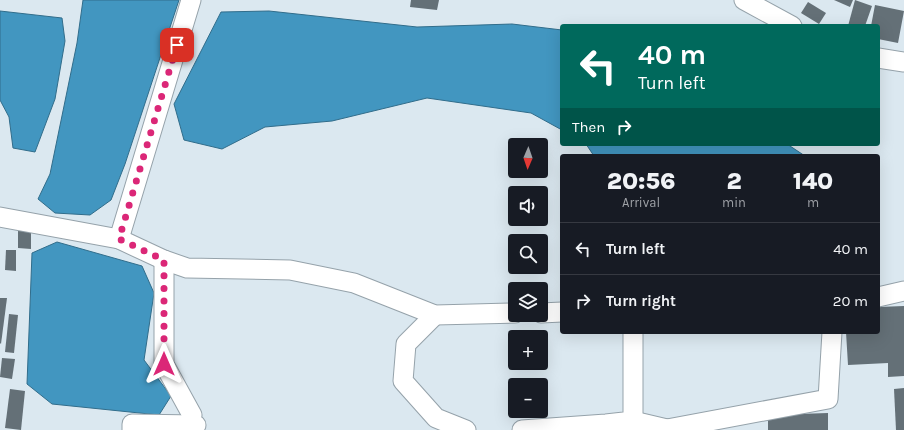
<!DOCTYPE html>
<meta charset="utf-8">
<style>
:root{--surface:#171b24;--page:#20242c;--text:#f1f3f6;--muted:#9ea1a6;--line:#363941}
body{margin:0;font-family:Karla,sans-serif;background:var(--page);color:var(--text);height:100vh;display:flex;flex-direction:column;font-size:15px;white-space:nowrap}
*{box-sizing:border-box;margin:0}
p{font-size:13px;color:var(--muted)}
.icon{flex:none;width:22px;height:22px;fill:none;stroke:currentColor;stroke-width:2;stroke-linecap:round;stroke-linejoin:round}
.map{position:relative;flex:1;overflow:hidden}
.sheet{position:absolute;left:560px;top:154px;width:320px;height:180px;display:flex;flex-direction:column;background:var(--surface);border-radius:4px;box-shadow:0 4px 16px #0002}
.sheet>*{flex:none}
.top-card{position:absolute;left:560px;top:24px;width:320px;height:122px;border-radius:4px;box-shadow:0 4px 16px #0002;background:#00695c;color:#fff;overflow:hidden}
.needle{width:26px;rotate:182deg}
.tools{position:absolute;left:508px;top:138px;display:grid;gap:8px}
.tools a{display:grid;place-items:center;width:40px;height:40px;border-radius:4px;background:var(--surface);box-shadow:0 4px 16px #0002;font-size:20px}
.pin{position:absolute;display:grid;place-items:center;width:34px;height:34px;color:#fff;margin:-17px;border-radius:8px;box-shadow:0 2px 6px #0006}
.me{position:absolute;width:44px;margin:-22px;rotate:0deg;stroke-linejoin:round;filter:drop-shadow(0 0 3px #0008)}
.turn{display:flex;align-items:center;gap:14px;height:84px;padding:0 12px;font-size:18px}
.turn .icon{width:52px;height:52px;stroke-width:2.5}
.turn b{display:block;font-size:28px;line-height:34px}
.then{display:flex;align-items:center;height:38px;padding:0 12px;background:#0003;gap:8px;font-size:15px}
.eta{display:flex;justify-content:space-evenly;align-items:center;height:68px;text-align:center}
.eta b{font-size:24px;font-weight:800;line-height:28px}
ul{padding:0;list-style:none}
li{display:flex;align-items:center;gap:12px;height:52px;padding:0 12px;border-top:1px solid var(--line)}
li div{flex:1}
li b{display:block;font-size:15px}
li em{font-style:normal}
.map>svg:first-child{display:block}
</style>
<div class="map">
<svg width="904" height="430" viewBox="0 0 904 430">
<rect width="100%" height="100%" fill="#dbe8f0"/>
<g fill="#4296c0" stroke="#316d8b">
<path d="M83 0H179L125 164 111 200 90 215 55 213 38 199 50 174 77 43Z"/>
<path d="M0 11 62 18 65 41 55 99 35 152 13 148 9 117 0 100Z"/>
<path d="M269 11 417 27 512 24 562 30V130L531 113 427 98 332 121 265 127 222 149 184 140 174 104 221 12Z"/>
<path d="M586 144H787L805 156H594Z"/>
<path d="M57 242 142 266 154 293 144 360 171 396 159 415 52 404 27 384 32 253Z"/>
</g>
<g fill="#647077">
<path d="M411 0H439L437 10 410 7Z"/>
<path d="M834 0H853L850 7Z"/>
<path d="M855 0 872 6 865 26H848Z"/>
<path d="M808 2 826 13 819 24 801 13Z"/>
<path d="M875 5 904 11 898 43 878 39V26H871Z"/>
<path d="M18 230H31V249L18 248Z"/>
<path d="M6 250H16V271L5 270Z"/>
<path d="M0 298H7L1 344 0 343Z"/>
<path d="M904 306V376L888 377V363L848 365 846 332H878V307Z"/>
<path d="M9 314 18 315 14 353 5 352Z"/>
<path d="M2 358 15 359 12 379 0 377Z"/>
<path d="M904 388V430H896L894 389Z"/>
<path d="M10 389 25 391 21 430 5 428Z"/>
<path d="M828 413V430H768V415Z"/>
</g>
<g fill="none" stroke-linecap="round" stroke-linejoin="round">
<defs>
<g id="street">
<path d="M744 0 792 26"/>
<path d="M878 58 904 62"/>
<path d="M0 217 119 239 191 0"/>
<path d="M119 239 164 260 187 268 290 270 354 283 435 315 515 313"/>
<path d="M164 260V364L192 415"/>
<path d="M878 297 904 291"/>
<path d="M541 313 562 312"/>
<path d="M435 315 406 344 403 381 436 418 466 430"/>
<path d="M633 421 667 429"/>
<path d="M132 430V424L196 425"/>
<path d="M522 430 606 424 633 421V332"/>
<path d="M667 430V429L828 399 832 332"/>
</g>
</defs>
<use href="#street" stroke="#95a2aa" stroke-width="21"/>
<use href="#street" stroke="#fff" stroke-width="19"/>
</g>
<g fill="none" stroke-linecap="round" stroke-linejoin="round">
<path stroke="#db2777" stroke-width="7" stroke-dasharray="0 12.6" d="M164 364V260L119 239 177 45"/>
</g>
</svg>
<div class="tools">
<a><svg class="needle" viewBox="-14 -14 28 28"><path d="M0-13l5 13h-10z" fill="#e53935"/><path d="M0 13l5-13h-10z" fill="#9ea1a6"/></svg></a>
<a><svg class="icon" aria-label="sound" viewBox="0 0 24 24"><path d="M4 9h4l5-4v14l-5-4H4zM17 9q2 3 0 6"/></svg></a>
<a><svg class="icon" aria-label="search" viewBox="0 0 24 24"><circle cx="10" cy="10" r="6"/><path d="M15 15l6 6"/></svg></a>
<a><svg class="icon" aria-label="layers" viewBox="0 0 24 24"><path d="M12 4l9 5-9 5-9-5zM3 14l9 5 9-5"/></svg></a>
<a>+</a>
<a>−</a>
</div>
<div class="pin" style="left:177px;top:45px;background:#d93025"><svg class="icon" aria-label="arrive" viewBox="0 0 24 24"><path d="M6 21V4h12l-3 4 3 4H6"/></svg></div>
<svg class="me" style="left:164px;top:364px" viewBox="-20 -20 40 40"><path d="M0-17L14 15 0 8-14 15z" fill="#db2777" stroke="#fff" stroke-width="4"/></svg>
<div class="top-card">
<div class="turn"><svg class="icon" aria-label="left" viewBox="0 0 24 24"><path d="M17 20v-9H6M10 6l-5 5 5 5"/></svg><div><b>40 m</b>Turn left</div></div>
<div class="then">Then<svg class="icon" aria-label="right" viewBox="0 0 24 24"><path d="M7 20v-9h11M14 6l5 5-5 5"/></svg></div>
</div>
<section class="sheet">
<div class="eta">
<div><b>20:56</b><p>Arrival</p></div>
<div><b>2</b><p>min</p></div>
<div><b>140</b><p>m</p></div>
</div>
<ul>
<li><svg class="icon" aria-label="left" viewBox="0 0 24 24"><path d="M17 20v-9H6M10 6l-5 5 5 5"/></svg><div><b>Turn left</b></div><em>40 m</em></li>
<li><svg class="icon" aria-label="right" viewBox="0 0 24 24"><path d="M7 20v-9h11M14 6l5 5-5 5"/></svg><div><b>Turn right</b></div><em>20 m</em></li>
</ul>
</section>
</div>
